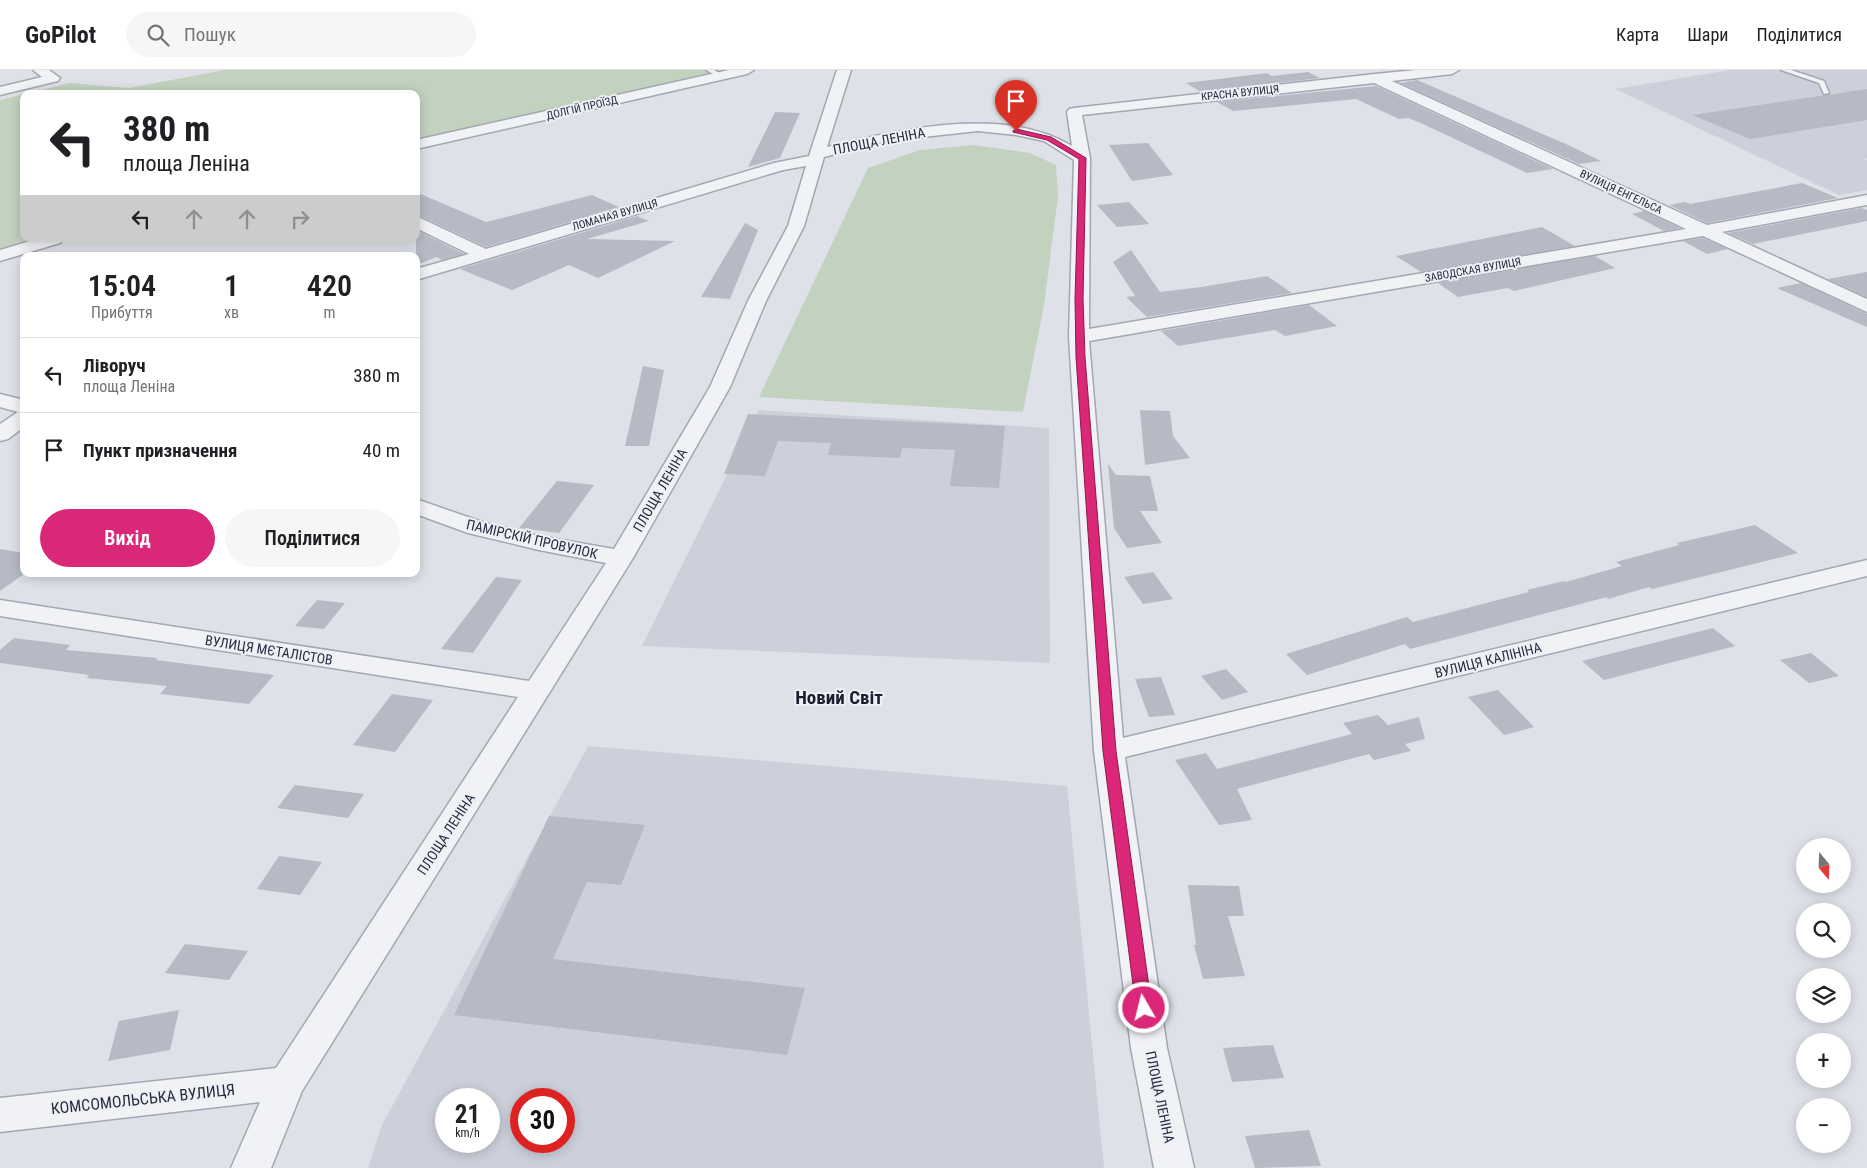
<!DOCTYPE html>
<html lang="uk">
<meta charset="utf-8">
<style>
:root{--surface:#fff;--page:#f6f6f6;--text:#202124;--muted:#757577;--line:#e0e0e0;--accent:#db2777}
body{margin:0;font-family:"Roboto Condensed",sans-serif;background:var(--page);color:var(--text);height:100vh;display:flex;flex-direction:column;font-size:19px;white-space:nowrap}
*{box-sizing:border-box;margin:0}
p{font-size:16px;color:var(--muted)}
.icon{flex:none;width:28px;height:28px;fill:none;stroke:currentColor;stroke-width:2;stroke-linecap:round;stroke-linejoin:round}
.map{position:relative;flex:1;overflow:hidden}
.details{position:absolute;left:20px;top:182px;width:400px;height:325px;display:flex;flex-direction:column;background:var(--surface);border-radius:10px;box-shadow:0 2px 12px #0003}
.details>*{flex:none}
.guide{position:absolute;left:20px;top:20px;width:400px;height:152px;border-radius:10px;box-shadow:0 2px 12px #0003;background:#fff;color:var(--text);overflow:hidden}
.needle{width:32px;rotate:161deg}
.fabs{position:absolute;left:1796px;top:768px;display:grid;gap:10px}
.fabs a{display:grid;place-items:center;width:55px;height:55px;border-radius:50%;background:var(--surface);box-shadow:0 2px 12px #0003;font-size:25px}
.speed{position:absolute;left:435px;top:1018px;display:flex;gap:10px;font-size:25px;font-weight:700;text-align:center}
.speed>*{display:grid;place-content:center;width:65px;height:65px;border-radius:50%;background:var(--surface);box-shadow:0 2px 12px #0003;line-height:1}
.speed small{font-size:12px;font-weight:400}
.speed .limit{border:8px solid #d22;background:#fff;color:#111}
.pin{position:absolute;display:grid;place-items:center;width:42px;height:42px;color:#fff;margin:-51px -21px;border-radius:50% 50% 50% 0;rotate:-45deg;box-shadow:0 0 5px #0007}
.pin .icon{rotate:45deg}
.me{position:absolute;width:55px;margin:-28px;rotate:352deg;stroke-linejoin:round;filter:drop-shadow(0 0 4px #0008)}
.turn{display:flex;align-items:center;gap:18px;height:105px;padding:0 20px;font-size:22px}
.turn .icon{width:65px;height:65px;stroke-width:2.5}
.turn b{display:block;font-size:35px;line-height:42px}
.lanes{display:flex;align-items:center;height:48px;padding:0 20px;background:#0003;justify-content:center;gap:25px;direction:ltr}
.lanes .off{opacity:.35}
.eta{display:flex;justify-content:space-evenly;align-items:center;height:85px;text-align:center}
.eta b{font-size:30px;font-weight:600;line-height:35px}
.button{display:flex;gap:10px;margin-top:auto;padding:10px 20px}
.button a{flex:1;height:58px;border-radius:30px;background:var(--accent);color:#fff;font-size:20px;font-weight:600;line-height:58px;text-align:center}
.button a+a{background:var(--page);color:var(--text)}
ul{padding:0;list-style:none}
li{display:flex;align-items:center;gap:15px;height:75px;padding:0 20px;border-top:1px solid var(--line)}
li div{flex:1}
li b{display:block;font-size:19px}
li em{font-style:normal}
header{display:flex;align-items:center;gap:30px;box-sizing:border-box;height:70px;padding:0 25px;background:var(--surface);border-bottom:1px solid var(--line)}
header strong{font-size:24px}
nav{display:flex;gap:28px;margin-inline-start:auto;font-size:18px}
.search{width:350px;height:45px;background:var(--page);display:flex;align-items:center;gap:12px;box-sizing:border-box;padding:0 18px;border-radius:28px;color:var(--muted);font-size:19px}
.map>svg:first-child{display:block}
</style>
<header>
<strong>GoPilot</strong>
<div class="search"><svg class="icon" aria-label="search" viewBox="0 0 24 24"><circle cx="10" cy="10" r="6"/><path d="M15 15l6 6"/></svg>Пошук</div>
<nav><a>Карта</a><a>Шари</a><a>Поділитися</a></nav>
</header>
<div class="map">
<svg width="1867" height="1098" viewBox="0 0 1867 1098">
<rect width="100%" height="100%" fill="#dee1e8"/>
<g fill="#ccd0da" fill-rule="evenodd">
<path d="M1730 0H1867V88L1864 89 1867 90V120L1839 125 1616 19Z"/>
<path d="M759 340 1049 358 1050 593 642 576Z"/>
<path d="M588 676 1067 716 1104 1098H368L382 1055ZM446 1029H489V1071H446ZM521 1029H564V1071H521Z"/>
</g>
<g fill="#c2d2bf">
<path d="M225 0H727L416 70V24H26L69 13 129 18Z"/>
<path d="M24 24V169H36L0 181V30Z"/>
<path d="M973 75 1030 83 1056 95 1058 126 1044 235 1023 342 759 327 868 98 920 80Z"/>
</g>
<g fill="#b5bac5">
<path d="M1308 2 1320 8 1201 22 1186 13 1267 3 1272 6Z"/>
<path d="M1417 10 1566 74 1601 91 1579 94 1400 13Z"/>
<path d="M1376 16 1553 99 1527 103 1423 54 1408 48 1399 49 1356 29 1233 41 1217 32Z"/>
<path d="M1867 19V50L1750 69 1692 45Z"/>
<path d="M775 42 800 43 780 88 748 97Z"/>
<path d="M1148 73 1173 105 1132 111 1109 75Z"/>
<path d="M1802 113 1838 128 1707 153 1669 135 1685 132 1690 134Z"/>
<path d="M416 122 486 152 592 125 619 137 486 177 416 144Z"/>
<path d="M1129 132 1149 154 1117 157 1097 135Z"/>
<path d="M1861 138 1867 140V151L1753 174 1728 163Z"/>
<path d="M1644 141 1680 158 1664 161 1632 144Z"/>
<path d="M637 146 649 151 587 169 675 171 598 208 569 195 512 220 460 199Z"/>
<path d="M745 153 758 160 730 229 701 227Z"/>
<path d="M1542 157 1575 176 1421 202 1396 186Z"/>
<path d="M416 160 464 184 442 190 437 187 416 195Z"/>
<path d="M1703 168 1728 179 1707 184 1683 171Z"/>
<path d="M1131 180 1160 222 1201 217 1267 206 1292 223 1147 247 1126 227 1135 226 1113 192Z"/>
<path d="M1595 186 1615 198 1514 221 1508 218 1458 227 1438 213Z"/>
<path d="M1867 202V227L1828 209Z"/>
<path d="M1801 213 1867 244V257L1777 218Z"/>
<path d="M1309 235 1337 256 1285 266 1275 260 1178 276 1161 261Z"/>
<path d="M643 296 664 300 649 376H625Z"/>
<path d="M1140 340 1170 341 1173 366 1190 388 1145 395Z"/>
<path d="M748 344 1005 356 999 418 950 416 955 380 902 378 900 388 828 385 831 373 778 371 765 406 724 404Z"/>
<path d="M1108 394 1116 405 1150 406 1158 441H1140L1162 473 1127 478 1114 458Z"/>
<path d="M557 411 594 415 559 463 519 458Z"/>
<path d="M1755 455 1798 483 1652 519 1649 517 1608 529 1607 527 1410 579 1405 574 1307 605 1286 584 1407 547 1413 552 1529 522 1527 520 1564 511 1566 512 1622 496 1616 492 1679 475 1677 473Z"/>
<path d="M0 479 24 483V504L0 521Z"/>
<path d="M1153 502 1173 529 1143 534 1124 507Z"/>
<path d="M496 507 522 510 473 583 441 579Z"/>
<path d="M317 530 345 533 324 559 295 556Z"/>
<path d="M1713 558 1735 576 1604 610 1582 591Z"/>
<path d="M14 568 70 575 66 580 158 588 156 590 274 605 249 634 160 624 167 616 87 608 89 605 0 593V580Z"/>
<path d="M1811 583 1839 606 1809 613 1780 590Z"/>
<path d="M1226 599 1248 622 1222 630 1201 606Z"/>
<path d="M1161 607 1175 645 1149 647 1135 609Z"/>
<path d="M1498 620 1534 657 1504 665 1468 627Z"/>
<path d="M392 624 433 630 395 682 353 675Z"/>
<path d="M1378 645 1388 655 1419 647 1425 669 1405 674 1411 681 1374 690 1369 684 1237 719 1252 750 1219 755 1175 690 1206 683 1217 699 1352 664 1343 653Z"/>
<path d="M295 715 364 724 348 748 277 738Z"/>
<path d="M549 746 645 755 621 815 587 812 553 889 805 918 787 985 454 945Z"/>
<path d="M279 786 322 792 300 825 257 819Z"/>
<path d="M1188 815 1239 816 1244 846H1228L1245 906 1203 909 1194 875H1196Z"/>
<path d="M185 874 248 881 229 910 165 903Z"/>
<path d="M179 940 170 980 108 991 119 951Z"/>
<path d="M1273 975 1284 1008 1232 1012 1223 978Z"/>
<path d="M1309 1060 1321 1096 1255 1098 1245 1066Z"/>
</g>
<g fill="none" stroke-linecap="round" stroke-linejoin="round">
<defs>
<g id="service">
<path d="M706 0H714L724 6 719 7Z"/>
<path d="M1781 0H1791L1824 11 1829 23 1824 24 1819 13Z"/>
</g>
<g id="minor">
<path d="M33 0H49L60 8 58 11 0 25V17L42 7Z"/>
<path d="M729 0H754L747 4 416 79V70Z"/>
<path d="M837 0H851L827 77C899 59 1005 35 1072 76L1067 42 1069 39 1074 38 1375 4 1416 0H1459L1452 4 1392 11 1707 155 1867 125V135L1722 162 1867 229V242L1703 166 1089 271 1123 668 1867 490V506L1125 687 1167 978 1194 1098H1154L1131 978 1094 681 1069 267 1074 90 1044 71 1016 65 978 61 886 71 824 87 804 156 766 231 730 317 633 488 302 1021 271 1098H231L260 1032 0 1062V1028L276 998 518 627 0 546V530L529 611 606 493 539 480 468 463 416 444V429L485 453 539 466 614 479 710 317 748 231 788 156 806 96 783 100 416 210V199L469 184 416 158V146L486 179 774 93 809 86ZM1374 13 1686 159 1089 259 1090 88 1082 45Z"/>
<path d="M37 169H63L60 173 0 191V180Z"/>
<path d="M0 324 24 330V357L8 369 0 371V354L18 342 0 337Z"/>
</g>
</defs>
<use href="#service" stroke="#a3a7b2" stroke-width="3"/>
<use href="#minor" stroke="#a3a7b2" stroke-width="3"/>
<use href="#service" fill="#f1f2f6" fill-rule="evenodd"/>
<use href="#minor" fill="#f1f2f6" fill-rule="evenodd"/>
</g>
<path fill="#db2777" stroke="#8e194d" d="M1016 59 1051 67 1086 88 1083 229 1085 287 1116 681 1152 938 1149 943 1144 945 1138 943 1136 938 1103 681 1076 287 1075 229 1079 89 1047 70 1013 62V61Z"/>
<g text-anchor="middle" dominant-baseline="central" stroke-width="4" stroke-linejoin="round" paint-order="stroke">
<g font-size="11" fill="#272d40" stroke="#eef0f6">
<text transform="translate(1240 23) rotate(-6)">КРАСНА ВУЛИЦЯ</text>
<text transform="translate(582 38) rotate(-13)">ДОЛГІЙ ПРОЇЗД</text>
<text transform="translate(1621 122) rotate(25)">ВУЛИЦЯ ЕНГЕЛЬСА</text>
<text transform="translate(615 145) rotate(-16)">ЛОМАНАЯ ВУЛИЦЯ</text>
<text transform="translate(1473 200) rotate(-10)">ЗАВОДСКАЯ ВУЛИЦЯ</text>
</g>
<g font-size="14" fill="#272d40" stroke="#eef0f6">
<text transform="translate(879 71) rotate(-11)">ПЛОЩА ЛЕНІНА</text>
<text transform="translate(660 420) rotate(-60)">ПЛОЩА ЛЕНІНА</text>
<text transform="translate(532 469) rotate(13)">ПАМІРСКІЙ ПРОВУЛОК</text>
<text transform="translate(269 580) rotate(9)">ВУЛИЦЯ МЄТАЛІСТОВ</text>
<text transform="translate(1488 590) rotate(-14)">ВУЛИЦЯ КАЛІНІНА</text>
<text transform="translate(446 764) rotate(-57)">ПЛОЩА ЛЕНІНА</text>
<text transform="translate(1160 1027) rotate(78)">ПЛОЩА ЛЕНІНА</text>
</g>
<g font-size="16" fill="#272d40" stroke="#eef0f6">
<text transform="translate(143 1029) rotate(-6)">КОМСОМОЛЬСЬКА ВУЛИЦЯ</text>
</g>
<g font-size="19" font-weight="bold" fill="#191f30" stroke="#eef0f6">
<text x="839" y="627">Новий Світ</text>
</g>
</g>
</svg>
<div class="fabs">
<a><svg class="needle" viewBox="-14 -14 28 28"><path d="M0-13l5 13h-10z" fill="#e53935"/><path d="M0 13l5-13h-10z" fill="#757577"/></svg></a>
<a><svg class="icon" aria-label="search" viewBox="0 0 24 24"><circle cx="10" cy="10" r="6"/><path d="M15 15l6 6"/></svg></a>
<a><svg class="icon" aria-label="layers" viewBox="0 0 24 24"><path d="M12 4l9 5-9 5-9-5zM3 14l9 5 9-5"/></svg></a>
<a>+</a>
<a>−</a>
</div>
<div class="speed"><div>21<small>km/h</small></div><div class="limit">30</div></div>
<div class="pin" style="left:1016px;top:61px;background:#d93025"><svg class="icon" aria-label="arrive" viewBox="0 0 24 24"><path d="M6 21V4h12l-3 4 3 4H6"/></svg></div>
<svg class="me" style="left:1144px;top:938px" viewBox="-20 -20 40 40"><circle r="17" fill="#db2777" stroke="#fff" stroke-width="3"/><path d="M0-11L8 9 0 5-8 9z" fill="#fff"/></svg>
<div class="guide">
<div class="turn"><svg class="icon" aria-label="left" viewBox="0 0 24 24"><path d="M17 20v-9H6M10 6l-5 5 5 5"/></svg><div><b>380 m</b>площа Леніна</div></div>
<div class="lanes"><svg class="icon" aria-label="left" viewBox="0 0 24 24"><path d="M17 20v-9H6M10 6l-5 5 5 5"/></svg><svg class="icon off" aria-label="ahead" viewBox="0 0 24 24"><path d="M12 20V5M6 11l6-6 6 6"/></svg><svg class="icon off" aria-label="ahead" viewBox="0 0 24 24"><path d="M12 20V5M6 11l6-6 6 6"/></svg><svg class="icon off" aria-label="right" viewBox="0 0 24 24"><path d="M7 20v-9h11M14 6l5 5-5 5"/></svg></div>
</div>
<section class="details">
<div class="eta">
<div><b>15:04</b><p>Прибуття</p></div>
<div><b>1</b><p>хв</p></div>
<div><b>420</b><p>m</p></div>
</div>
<ul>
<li><svg class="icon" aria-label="left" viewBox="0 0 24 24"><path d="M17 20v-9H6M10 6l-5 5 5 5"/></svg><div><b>Ліворуч</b><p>площа Леніна</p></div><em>380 m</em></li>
<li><svg class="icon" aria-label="arrive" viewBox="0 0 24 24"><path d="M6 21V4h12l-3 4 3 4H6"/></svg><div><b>Пункт призначення</b></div><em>40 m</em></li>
</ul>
<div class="button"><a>Вихід</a><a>Поділитися</a></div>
</section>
</div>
